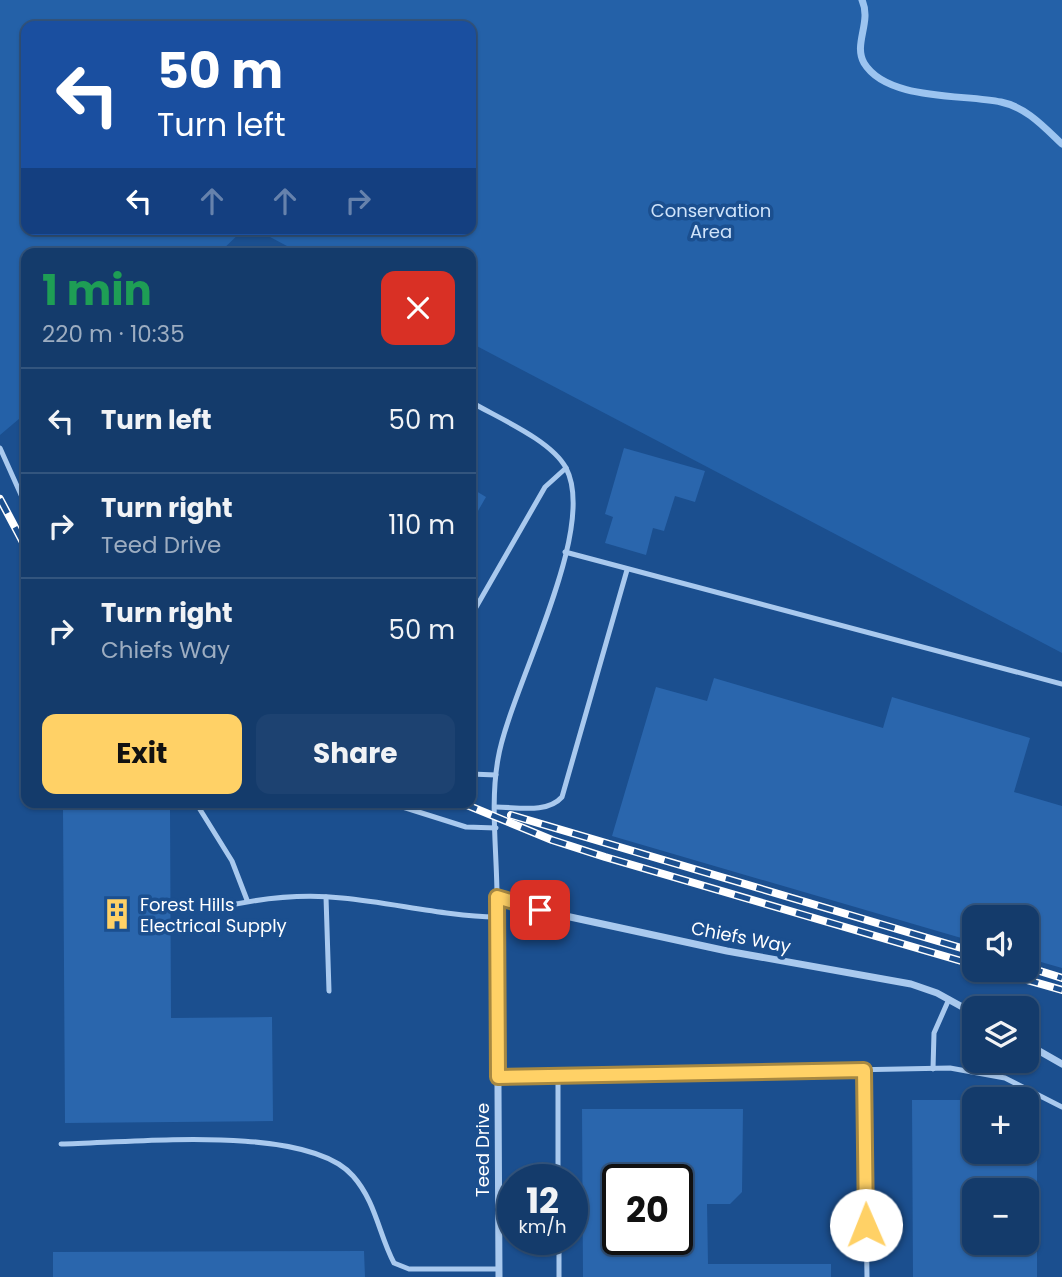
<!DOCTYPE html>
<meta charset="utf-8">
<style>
:root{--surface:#143b6b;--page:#1d4271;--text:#f1f3f6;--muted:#9dadc1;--line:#33557e;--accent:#ffd166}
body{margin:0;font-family:Poppins,sans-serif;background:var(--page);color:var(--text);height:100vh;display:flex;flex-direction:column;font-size:26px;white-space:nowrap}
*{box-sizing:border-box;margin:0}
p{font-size:23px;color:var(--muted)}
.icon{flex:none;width:38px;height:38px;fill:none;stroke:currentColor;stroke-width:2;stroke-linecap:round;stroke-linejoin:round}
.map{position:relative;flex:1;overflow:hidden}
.drawer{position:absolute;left:21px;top:248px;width:455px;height:560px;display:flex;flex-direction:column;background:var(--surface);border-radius:14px;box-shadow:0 2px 5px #0004,0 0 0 2px var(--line)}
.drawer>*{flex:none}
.banner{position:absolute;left:21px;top:21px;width:455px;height:214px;border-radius:14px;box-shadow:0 2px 5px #0004,0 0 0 2px var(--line);background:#1a4fa0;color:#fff;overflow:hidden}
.buttons{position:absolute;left:962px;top:905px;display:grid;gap:14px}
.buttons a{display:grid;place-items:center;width:77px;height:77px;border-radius:14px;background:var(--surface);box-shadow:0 2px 5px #0004,0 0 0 2px var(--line);font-size:35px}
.speed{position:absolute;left:497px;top:1164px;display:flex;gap:14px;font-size:35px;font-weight:700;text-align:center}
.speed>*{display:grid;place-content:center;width:91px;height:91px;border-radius:50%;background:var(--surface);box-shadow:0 2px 5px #0004,0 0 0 2px var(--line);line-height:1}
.speed small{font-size:18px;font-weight:400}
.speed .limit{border:4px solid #111;border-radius:10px;background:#fff;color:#111}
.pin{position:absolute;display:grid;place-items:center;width:60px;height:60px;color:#fff;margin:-30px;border-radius:14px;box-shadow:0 4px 10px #0006}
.me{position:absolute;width:77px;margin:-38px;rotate:359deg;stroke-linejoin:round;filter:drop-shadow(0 0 5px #0008)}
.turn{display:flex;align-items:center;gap:24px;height:147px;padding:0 21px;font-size:32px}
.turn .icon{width:91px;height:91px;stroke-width:2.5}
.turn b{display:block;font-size:49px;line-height:60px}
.lanes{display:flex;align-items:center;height:66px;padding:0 21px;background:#0003;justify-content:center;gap:35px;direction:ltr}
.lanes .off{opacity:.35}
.round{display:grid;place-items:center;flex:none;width:74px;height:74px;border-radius:14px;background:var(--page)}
.overview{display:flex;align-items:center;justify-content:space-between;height:119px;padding:0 21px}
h1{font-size:42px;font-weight:700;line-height:52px;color:#1e9e55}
.button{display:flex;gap:14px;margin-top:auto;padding:14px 21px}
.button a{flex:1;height:80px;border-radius:14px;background:var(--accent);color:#111;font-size:28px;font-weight:700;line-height:80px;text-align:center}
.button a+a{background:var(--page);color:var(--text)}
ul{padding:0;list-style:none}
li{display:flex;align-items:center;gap:21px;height:105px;padding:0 21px;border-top:2px solid var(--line)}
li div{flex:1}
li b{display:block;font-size:26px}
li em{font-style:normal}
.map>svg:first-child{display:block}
</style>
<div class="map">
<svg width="1062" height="1277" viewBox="0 0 1062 1277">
<rect width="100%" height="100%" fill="#1b4f8f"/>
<path fill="#2461a8" d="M0 0H1062V653L471 343V254H302L255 229H471V26H26V229H244L218 254H26V413L0 435Z"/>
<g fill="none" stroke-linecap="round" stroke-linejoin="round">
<path stroke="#9cc4f0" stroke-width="7" d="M862 0C872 22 853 44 864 63 887 101 964 94 1001 102 1026 107 1044 127 1062 144"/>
</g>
<g fill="#2a66ad" fill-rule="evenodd">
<path d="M624 448 705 471 695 502 675 496 664 531 653 528 646 555 605 543 613 517 605 514Z"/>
<path d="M471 488 486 497 471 523Z"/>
<path d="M714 678 883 728 892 697 1030 738 1014 792 1062 806V968L1027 958V917H975V942L612 836 656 687 707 701Z"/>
<path d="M170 809 171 1018 272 1017 273 1121 65 1123 63 810Z"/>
<path d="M912 1100H975V1152H1027V1100H1037V1277H913ZM975 1190H1027V1242H975Z"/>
<path d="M582 1109H743L742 1192 730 1204H707L708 1264H831V1277H583ZM618 1180H677V1239H618Z"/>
<path d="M364 1251 365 1277H53V1252Z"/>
</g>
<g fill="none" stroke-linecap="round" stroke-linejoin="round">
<g stroke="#a9c9ee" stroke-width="5">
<path d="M471 402C498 418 551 440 566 468 599 530 509 691 498 759 490 803 497 853 497 897"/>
<path d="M0 448 26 506"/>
<path d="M565 552 1062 684"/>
<path d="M471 616 545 487 566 468"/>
<path d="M471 774 496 775"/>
<path d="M196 803 232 861 247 900"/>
<path d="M390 803 466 827 496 828"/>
<path d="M496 807C517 807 547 814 562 797L627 570"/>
<path d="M326 897 329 991"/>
<path d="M209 910C253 899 296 893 342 898 395 903 444 916 497 917"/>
<path d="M933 1069 934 1033 949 999"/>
<path d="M864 1070 867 1277"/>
<path d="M558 1076V1180"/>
<path d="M498 1077 950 1068 1005 1078 1062 1107"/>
<path d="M61 1144C130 1143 307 1123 353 1176 376 1202 379 1235 394 1263L409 1269H499"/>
<path d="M559 1239V1277"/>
</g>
<g stroke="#a9c9ee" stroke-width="7">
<path d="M1027 1044 1062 1064"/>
<path d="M499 1277 497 897 561 915 727 951 911 984 937 993 975 1014"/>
</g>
<defs>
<g id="rail">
<path d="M0 499 26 548"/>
<path d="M462 803 552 840 605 857 975 965"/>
<path d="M511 815 975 952"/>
<path d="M1027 967 1062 978"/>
<path d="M992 970 1062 990"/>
</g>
</defs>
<use href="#rail" stroke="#fff" stroke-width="8"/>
<use href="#rail" stroke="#1b4f8f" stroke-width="5" stroke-dasharray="16" stroke-linecap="butt"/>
</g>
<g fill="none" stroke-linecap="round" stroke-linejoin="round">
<defs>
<path id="route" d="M540 910 497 897 498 1077 864 1070 866 1225"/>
</defs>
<use href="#route" stroke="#a68842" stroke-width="18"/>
<use href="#route" stroke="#ffd166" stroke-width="12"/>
</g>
<defs>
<symbol id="building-bare" viewBox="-9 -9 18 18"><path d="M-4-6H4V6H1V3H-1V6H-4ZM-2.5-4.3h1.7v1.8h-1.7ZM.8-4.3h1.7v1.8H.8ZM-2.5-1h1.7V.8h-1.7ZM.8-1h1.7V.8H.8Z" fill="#ffd166" stroke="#1b4f8f" stroke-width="2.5" paint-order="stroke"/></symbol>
</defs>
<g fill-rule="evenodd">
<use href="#building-bare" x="95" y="892" width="44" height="44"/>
</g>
<g text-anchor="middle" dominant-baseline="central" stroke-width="7" stroke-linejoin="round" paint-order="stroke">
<g font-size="18" fill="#cfe3fa" stroke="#1b4f8f">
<text x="711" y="210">Conservation<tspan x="711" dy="21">Area</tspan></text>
</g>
<g font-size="18" fill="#fff" stroke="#1b4f8f" text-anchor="start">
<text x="140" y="904">Forest Hills<tspan x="140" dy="21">Electrical Supply</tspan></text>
</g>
<g font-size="18" fill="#fff" stroke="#1b4f8f">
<text transform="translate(741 937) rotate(11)">Chiefs Way</text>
<text transform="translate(482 1150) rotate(-90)">Teed Drive</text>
</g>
</g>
</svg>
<div class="buttons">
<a><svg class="icon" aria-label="sound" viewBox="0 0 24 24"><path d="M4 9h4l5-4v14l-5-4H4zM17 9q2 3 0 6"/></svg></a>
<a><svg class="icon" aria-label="layers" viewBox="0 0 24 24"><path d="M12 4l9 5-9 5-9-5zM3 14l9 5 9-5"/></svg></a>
<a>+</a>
<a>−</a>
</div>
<div class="speed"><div>12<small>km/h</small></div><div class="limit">20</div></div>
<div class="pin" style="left:540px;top:910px;background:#d93025"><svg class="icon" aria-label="arrive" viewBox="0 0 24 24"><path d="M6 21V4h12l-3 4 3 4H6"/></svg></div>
<svg class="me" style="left:866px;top:1225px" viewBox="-20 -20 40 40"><circle r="19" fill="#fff"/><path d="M0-13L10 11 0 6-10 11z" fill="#ffd166"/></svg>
<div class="banner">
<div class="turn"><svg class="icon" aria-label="left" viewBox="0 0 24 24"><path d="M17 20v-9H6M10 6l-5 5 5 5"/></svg><div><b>50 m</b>Turn left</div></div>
<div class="lanes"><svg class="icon" aria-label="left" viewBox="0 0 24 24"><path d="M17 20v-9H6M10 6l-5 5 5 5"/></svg><svg class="icon off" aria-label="ahead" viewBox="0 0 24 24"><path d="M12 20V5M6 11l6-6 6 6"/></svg><svg class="icon off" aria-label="ahead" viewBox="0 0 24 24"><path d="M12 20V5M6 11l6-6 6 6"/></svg><svg class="icon off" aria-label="right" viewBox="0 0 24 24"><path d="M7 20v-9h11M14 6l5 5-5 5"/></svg></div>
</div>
<section class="drawer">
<div class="overview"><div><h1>1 min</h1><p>220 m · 10:35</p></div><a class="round" style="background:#d93025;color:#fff"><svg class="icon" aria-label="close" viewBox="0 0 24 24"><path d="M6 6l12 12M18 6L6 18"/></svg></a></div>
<ul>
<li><svg class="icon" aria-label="left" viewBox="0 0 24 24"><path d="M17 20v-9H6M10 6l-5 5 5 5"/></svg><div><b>Turn left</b></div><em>50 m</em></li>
<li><svg class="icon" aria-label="right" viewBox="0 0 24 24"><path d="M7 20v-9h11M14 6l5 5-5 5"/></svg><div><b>Turn right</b><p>Teed Drive</p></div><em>110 m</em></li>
<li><svg class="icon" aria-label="right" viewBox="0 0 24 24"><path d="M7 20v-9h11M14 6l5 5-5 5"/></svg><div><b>Turn right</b><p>Chiefs Way</p></div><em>50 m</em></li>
</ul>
<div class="button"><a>Exit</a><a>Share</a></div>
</section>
</div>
